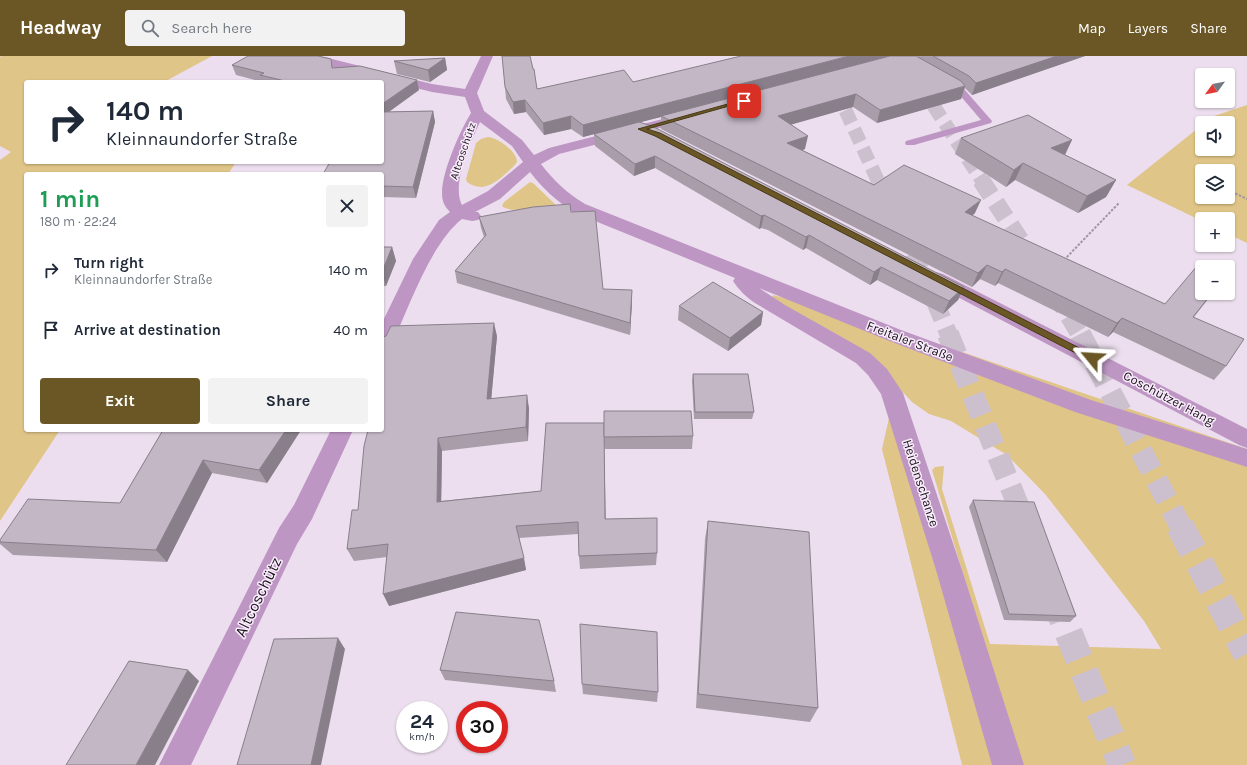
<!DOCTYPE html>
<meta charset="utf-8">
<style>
:root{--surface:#fff;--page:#f2f2f3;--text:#1f2937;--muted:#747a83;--accent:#6b5725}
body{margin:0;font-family:Karla,sans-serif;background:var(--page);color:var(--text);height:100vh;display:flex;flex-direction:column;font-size:15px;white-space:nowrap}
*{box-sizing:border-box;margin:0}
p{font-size:13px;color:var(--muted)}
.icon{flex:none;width:22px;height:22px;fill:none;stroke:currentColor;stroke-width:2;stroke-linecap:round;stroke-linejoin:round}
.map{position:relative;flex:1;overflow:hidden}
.panel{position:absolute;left:24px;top:116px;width:360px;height:260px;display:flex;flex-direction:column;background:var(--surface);border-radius:4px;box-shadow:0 1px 3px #0004}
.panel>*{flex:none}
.top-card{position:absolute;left:24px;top:24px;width:360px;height:84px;border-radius:4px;box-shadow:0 1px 3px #0004;background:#fff;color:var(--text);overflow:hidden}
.needle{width:26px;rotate:237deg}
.controls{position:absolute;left:1195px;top:12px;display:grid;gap:8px}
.controls a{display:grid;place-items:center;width:40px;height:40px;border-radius:4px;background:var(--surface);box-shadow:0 1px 3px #0004;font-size:20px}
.speed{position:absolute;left:396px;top:645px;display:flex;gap:8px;font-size:20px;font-weight:700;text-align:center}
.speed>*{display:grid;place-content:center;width:52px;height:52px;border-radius:50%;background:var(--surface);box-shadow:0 1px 3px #0004;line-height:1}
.speed small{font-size:10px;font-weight:400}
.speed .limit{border:6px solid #d22;background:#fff;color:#111}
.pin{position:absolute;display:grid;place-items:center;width:34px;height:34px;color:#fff;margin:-17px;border-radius:8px;box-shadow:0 2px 6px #0006}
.me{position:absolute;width:44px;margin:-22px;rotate:297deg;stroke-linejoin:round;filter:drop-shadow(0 0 3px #0008)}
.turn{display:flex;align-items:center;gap:14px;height:84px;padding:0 16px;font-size:18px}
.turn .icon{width:52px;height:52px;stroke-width:2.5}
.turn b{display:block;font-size:28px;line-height:34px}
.round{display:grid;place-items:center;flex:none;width:42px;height:42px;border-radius:4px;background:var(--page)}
.head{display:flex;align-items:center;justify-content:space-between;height:68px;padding:0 16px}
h1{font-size:24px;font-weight:700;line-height:30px;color:#1e9e55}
.primary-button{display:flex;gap:8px;margin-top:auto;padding:8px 16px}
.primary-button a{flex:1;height:46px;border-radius:4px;background:var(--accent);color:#fff;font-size:16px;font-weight:700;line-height:46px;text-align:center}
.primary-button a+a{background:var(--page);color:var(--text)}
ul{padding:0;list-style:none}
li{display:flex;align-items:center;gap:12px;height:60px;padding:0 16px}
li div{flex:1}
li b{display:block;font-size:15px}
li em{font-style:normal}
header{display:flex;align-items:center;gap:24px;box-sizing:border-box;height:56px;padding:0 20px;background:var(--accent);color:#fff}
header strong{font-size:19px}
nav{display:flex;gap:22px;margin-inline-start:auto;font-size:14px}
.search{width:280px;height:36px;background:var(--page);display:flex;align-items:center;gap:10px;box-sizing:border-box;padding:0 14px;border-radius:4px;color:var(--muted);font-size:15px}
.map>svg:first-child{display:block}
</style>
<header>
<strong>Headway</strong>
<div class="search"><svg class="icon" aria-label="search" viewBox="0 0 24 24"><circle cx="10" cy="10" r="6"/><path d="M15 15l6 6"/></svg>Search here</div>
<nav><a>Map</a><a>Layers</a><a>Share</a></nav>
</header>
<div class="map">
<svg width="1247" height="709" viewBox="0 0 1247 709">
<rect width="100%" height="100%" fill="#ecdeee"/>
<g fill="#e0c588" fill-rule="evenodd">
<path d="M1 0H212L164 26H26V106H236L228 118H26V374H60L0 465V104L11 96 0 90V1Z"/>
<path d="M1247 49V187L1228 178V163H1202V165L1127 129 1202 69V93H1228V67H1205L1214 60ZM1202 115H1228V141H1202Z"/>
<path d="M488 81C499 82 517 96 517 106 513 112 508 115 503 120 492 129 481 136 467 126L466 123 476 87 481 83Z"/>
<path d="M530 126 533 127 556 149 552 150C541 151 510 158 502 150L504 146Z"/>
<path d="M773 239 886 270 1247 393V709H1020L932 414 935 411 944 410 942 433 990 588 1161 593 1144 565 1045 438 1007 399 951 365 929 358 912 346 897 330 772 242Z"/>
<path d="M891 353 995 709H962L882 393Z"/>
</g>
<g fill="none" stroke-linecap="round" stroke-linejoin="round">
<g stroke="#ccc0ce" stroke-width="14" stroke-dasharray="14 7" stroke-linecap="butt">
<path d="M814 0 832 25 878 125"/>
<path d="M895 0 919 27 982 125"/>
</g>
<g stroke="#ccc0ce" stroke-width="18" stroke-dasharray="18 9" stroke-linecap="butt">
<path d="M878 124 936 248 949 279"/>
<path d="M981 124 1034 205"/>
<path d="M1055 237 1080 279"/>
</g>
<g stroke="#ccc0ce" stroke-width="22" stroke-dasharray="22 11" stroke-linecap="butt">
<path d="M948 278 1027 471"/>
<path d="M1080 278 1181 471"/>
</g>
<g stroke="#ccc0ce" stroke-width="28" stroke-dasharray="28 14" stroke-linecap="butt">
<path d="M1026 470 1027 472"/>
<path d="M1180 470 1247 598"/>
<path d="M1053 538 1122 709"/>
</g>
<g stroke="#a095a1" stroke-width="2" stroke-dasharray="2.5 1.5" stroke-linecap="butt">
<path d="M1228 134 1247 143"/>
<path d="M1064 204 1119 147"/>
</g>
<path fill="#be96c4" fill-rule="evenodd" d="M946 23 964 33 992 65 991 67 914 89H906L905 87 906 85 981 64 958 37 943 28 941 26Z"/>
<g fill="#be96c4" fill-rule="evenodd">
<path d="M298 0H320L432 28 465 33 481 0H493L477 37 484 55 522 84 534 99 549 92 690 56 695 57 697 60 695 63 559 98 541 108C553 124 568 138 585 148L901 274 1091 344 1247 393V411L1075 356 887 284 759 232 785 249 870 297 887 313 903 337 962 514 1024 709H992L936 514 881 338 868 319 856 307 755 247C746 241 739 234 733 225L735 222 573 156C557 145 542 132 530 116L500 143 475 156H478L481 160 478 164 472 165 462 163C431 187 409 251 392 288L389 293 382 295V267L413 203 439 164 450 156C447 153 444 149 443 145 437 125 460 75 471 57L465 41 432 36 299 3ZM480 66 512 90 523 106 488 135 462 149C451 129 471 85 480 66Z"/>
<path d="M936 216 943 218 1247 373V392L1239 389 929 226 927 222 929 218Z"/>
<path d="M331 374H353L312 463 297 488 191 709H159L279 472 294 449Z"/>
</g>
</g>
<g fill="#a89da9">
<path d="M918 0H1085L972 39 965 32 961 43 877 67 853 51 791 68 805 93 802 94 874 129 975 157 972 160 1165 248 1202 237H1213L1194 261 1226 310 1214 324 1113 276 1108 281 998 227 995 230 980 223 972 231 661 73V61L639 66 964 231 958 244 943 258 877 224 870 229 806 192 803 194 768 174 761 172 759 173 655 112 634 120 595 90 594 78 583 81 571 73 544 79 526 56 514 58 506 43 505 31 537 33 633 26 918 1Z"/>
<path d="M445 2 447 14 430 26 397 18 394 5Z"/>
<path d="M331 3 333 12 419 34 388 56 433 55 435 66 416 142 382 141V26H263L236 19 232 9Z"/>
<path d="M961 82 1065 99 1116 124 1106 141 1078 157 1015 124 1006 131 955 98Z"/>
<path d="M571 156 603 233 632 245 630 279 457 227 455 215 484 181 481 172 479 161Z"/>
<path d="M382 191H392L396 205 386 230H382Z"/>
<path d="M679 250 763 256 761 269 728 295 678 264Z"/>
<path d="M497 280 491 343 529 352 528 385 442 395 441 445 541 435 546 367 693 380 692 393H605L604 387 606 463 657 497 656 509 580 513 579 500 578 478 519 482 526 514 389 550 387 501 354 505 347 493 358 454Z"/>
<path d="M693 318 754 356 752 363H694L692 325Z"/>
<path d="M163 374H301L267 427 212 417 167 506 13 499 0 488V484L120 447Z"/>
<path d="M973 444 1076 560 1070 566 1004 564 969 451Z"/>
<path d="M708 465 818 652 810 666 696 652 705 483Z"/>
<path d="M440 614 554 625 556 636 445 624Z"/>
<path d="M582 628 658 636 657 646 583 638Z"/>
</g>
<g fill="#887f8a">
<path d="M849 0H890L661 60V61L583 81V69Z"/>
<path d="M1057 0H1085L972 39 976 27Z"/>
<path d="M445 2 447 14 430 26 428 14Z"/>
<path d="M417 24 419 34 382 61V48Z"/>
<path d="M965 30 961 43 877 67 880 54Z"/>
<path d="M856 38 853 51 776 73 778 60Z"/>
<path d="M525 44 526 56 514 58 513 46Z"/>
<path d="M433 55 435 66 416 142 413 131Z"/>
<path d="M571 60V73L544 79 543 67Z"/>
<path d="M808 80 805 93 785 100 787 87Z"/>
<path d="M1072 84 1064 101 1051 92Z"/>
<path d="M655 100V112L634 120 635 108Z"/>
<path d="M1023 107 1015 124 1006 131 1014 114Z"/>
<path d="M1116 124 1106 141 1078 157 1087 140Z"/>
<path d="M981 144 975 157 959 170 965 156Z"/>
<path d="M764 159 761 172 759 173 761 160Z"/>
<path d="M809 179 806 192 803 194 806 181Z"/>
<path d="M392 191 396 205 386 230 382 216Z"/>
<path d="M987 209 980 223 972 231 978 217Z"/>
<path d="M881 211 877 224 870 229 874 216Z"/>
<path d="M1005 213 998 227 995 230 1002 216Z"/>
<path d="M964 231 958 244 943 258 949 245Z"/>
<path d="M632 234V245L630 279V267Z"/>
<path d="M763 256 761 269 728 295 730 282Z"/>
<path d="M1122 262 1113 276 1108 281 1117 267Z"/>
<path d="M494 267 497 280 490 357 487 343Z"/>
<path d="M527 339 529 352 528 385 526 371Z"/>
<path d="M286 374H301L267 427 259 414Z"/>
<path d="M438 382 442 395 441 458 437 446Z"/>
<path d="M203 404 212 417 167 506 156 494Z"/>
<path d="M524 502 526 514 389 550 383 538Z"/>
<path d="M338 582 345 593 321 709H311Z"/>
<path d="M188 614 199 625 155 709H136Z"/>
</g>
<g fill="#c3b6c5" stroke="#887f8a">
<path d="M248 0H318L331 3 332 12 360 10 417 24 382 48V26H284L285 25 260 19 264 17 232 9Z"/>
<path d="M502 0H530L533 13H534L537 33 624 14 633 26 741 0H849L583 69 571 60 543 67 525 44 513 46 505 31Z"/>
<path d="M890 0H916L961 25 965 30 880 54 856 38 778 60 808 80 787 87 874 129 904 109 981 144 965 156 1165 248 1197 210 1202 212V237H1212L1193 261 1244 283 1226 310 1122 262 1117 267 1005 213 1002 216 987 209 978 217 661 60Z"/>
<path d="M933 0H1057L976 27 969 20Z"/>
<path d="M445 2 428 14 394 5Z"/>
<path d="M433 55 413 131 382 130V118H323L330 106H382V56Z"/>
<path d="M1028 59 1072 84 1051 92 1116 124 1087 140 1023 107 1014 114 961 82Z"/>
<path d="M639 66 652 70 964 231 949 245 881 211 874 216 809 179 806 181 770 162 764 159 761 160 655 100 635 108 594 78Z"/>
<path d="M570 148 571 156 595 155 603 233 632 234 630 267 455 215 486 179 479 161 533 151Z"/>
<path d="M382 191H392L382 216Z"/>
<path d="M713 226 763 256 730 282 679 250Z"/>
<path d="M494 267 487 343 527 339 526 371 438 382 437 446 541 435 546 367H604L605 463 657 462V497L579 500 578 466 516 470 524 502 383 538 388 488 347 493 352 454H358L364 390 368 374H382V281L386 280 391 270Z"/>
<path d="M693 318H748L754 356H695Z"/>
<path d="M604 355H691L693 380 604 381Z"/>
<path d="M163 374H286L259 414 203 404 156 494 0 486V484L28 443 120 447Z"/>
<path d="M973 444 1034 446 1076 560 1009 558Z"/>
<path d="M708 465 809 476 818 652 698 638Z"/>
<path d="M456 556 539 564 554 625 440 614Z"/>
<path d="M580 568 657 576 658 636 582 628Z"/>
<path d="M338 582 311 709H237L274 583Z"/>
<path d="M129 605 188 614 136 709H66Z"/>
</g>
<path fill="#6b5725" stroke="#463918" d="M742 44 747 45 647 73 660 77 1095 300 1096 302 1095 304H1089L655 80 638 73Z"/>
<g text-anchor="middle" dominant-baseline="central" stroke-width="3" stroke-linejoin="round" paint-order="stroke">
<g font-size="11" fill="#191419" stroke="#faecfc">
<text transform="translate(463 95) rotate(-71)">Altcoschütz</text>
</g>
<g font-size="13" fill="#191419" stroke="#faecfc">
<text transform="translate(910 285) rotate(21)">Freitaler Straße</text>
<text transform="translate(1169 342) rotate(28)">Coschützer Hang</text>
<text transform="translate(921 427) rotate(72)">Heidenschanze</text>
</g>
<g font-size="16" fill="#191419" stroke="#faecfc">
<text transform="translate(258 541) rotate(-64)">Altcoschütz</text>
</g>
</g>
</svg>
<div class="controls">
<a><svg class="needle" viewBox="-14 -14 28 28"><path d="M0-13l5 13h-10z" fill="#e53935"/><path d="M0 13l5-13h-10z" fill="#747a83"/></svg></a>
<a><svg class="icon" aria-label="sound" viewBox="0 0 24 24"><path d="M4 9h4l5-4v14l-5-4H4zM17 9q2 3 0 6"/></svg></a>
<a><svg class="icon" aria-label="layers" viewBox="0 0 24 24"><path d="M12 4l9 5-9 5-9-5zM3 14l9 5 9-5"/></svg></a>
<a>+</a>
<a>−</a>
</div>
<div class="speed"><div>24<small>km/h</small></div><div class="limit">30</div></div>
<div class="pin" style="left:744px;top:45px;background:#d93025"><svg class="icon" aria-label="arrive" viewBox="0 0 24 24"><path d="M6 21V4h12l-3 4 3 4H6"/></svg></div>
<svg class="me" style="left:1092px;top:302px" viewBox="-20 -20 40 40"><path d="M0-17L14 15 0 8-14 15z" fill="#6b5725" stroke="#fff" stroke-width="4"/></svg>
<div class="top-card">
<div class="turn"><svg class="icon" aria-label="right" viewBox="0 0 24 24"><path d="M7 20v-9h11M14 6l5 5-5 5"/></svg><div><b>140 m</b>Kleinnaundorfer Straße</div></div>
</div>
<section class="panel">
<div class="head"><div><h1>1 min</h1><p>180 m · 22:24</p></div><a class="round"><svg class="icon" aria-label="close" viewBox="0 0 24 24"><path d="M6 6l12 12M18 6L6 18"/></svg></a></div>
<ul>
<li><svg class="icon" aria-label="right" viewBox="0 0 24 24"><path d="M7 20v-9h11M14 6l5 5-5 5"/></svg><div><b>Turn right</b><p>Kleinnaundorfer Straße</p></div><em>140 m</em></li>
<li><svg class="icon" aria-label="arrive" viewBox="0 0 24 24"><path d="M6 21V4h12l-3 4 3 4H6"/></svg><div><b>Arrive at destination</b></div><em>40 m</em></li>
</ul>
<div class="primary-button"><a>Exit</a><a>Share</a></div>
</section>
</div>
